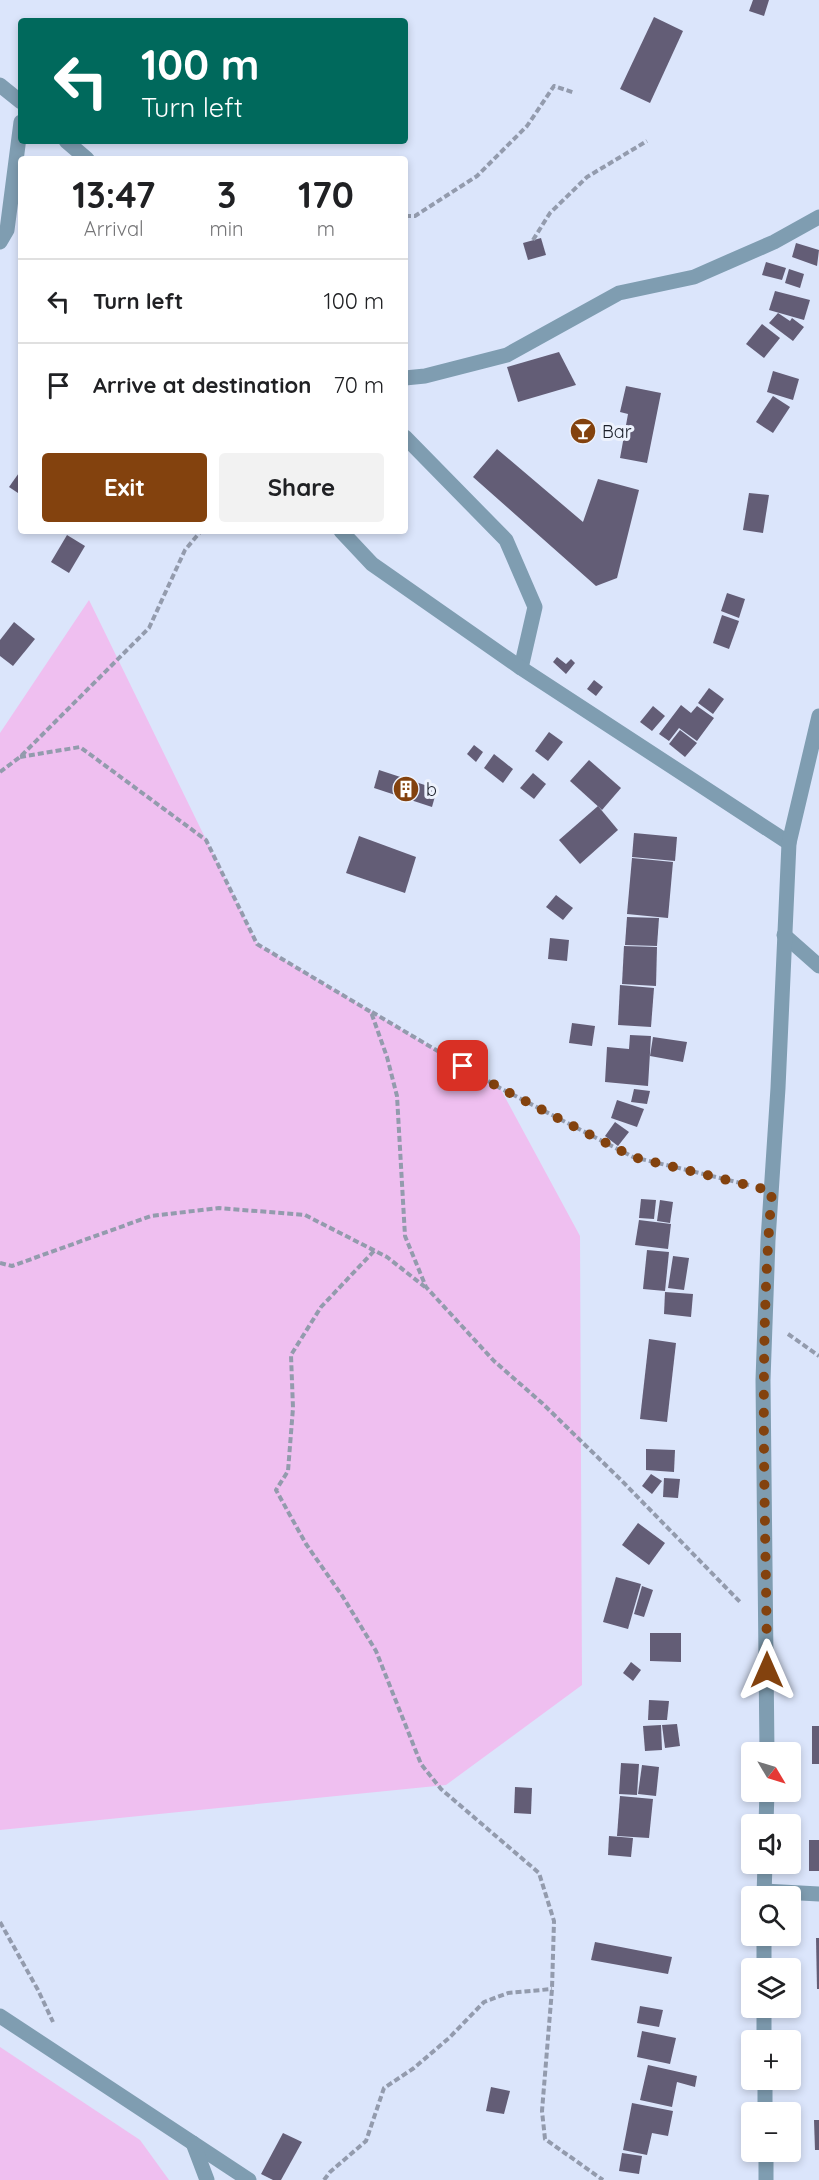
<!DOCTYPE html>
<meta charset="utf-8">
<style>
:root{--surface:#fff;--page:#f2f2f2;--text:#202124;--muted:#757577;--line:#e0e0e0;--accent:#83420e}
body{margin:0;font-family:Quicksand,sans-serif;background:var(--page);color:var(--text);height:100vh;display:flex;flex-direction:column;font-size:22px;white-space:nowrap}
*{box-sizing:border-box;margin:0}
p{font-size:20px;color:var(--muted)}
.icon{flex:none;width:33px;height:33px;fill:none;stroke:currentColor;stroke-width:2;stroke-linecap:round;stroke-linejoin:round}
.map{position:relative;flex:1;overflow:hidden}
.details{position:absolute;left:18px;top:156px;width:390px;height:378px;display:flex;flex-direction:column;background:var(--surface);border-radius:6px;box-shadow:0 3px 9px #0003}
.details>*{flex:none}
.banner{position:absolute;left:18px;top:18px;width:390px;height:126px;border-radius:6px;box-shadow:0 3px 9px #0003;background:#00695c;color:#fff;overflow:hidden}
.needle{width:39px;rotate:128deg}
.buttons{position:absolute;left:741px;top:1742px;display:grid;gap:12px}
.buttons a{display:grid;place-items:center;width:60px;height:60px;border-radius:6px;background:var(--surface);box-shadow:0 3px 9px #0003;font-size:30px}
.pin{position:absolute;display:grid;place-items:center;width:51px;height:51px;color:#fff;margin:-26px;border-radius:12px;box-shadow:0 3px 9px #0006}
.me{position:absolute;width:66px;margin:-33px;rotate:0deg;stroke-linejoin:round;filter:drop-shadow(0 0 4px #0008)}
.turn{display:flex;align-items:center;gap:21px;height:126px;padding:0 24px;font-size:27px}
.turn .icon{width:78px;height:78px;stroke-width:2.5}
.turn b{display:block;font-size:42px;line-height:51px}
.eta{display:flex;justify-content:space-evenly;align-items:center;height:102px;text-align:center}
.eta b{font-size:36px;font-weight:700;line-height:42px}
.cta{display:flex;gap:12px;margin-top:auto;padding:12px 24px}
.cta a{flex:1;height:69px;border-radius:6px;background:var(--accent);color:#fff;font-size:24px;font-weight:700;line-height:69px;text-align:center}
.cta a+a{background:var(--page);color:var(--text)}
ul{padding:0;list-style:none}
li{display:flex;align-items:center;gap:18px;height:84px;padding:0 24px;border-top:2px solid var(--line)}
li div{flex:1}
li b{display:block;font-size:22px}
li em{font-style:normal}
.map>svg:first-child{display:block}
</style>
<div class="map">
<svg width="819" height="2180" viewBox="0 0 819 2180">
<rect width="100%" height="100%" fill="#dbe5fb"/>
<g fill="#efbff0">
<path d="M89 600 257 944 500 1088 580 1236 582 1685 446 1785 0 1830V733Z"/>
<path d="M0 2047 140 2140 169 2180H0Z"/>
</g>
<g fill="#635d76">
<path d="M753 0H769L764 16 749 11Z"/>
<path d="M654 17 683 31 650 103 620 89Z"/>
<path d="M541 238 546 255 528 260 523 243Z"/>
<path d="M796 243 819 250 817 266 792 257Z"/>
<path d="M766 262 786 268 782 280 762 275Z"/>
<path d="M789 269 804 274 800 288 785 283Z"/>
<path d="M775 291 810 300 804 320 769 310Z"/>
<path d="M778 313 790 321 792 318 804 327 793 341 769 323Z"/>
<path d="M762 324 780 338 764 358 746 344Z"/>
<path d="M559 352 576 385 518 402 507 367Z"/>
<path d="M773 371 799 379 793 400 767 392Z"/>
<path d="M626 386 661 393 647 463 620 458 628 414 620 412Z"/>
<path d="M773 396 790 407 773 433 756 422Z"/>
<path d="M497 449 583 522 598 479 639 490 617 578 596 586 473 477Z"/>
<path d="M21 470V495L9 487Z"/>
<path d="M749 493 769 495 763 533 743 530Z"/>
<path d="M67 535 85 546 69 573 51 562Z"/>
<path d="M727 593 745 599 739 618 721 611Z"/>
<path d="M722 615 739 621 729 649 713 643Z"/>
<path d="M14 622 35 639 13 666 0 656V640Z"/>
<path d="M557 657 566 664 571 659 575 663 566 674 553 662Z"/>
<path d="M594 680 603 687 596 696 587 689Z"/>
<path d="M709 688 724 699 713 714 698 703Z"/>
<path d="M681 705 691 713 697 706 714 718 697 741 679 728 669 741 659 734Z"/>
<path d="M653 706 665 716 652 731 640 722Z"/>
<path d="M680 730 697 743 685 757 669 744Z"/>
<path d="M549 732 563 742 548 761 535 751Z"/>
<path d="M474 745 483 752 476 762 467 754Z"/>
<path d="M494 754 513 769 503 783 484 768Z"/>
<path d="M589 760 621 788 602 810 570 781Z"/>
<path d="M379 770 437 789 432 807 374 788Z"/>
<path d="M533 773 546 784 534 799 520 788Z"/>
<path d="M598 806 618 830 580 864 559 840Z"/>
<path d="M634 833 677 837 675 861 632 857Z"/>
<path d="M359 836 416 857 405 893 346 873Z"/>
<path d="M632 858 673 862 668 918 627 914Z"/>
<path d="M556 895 573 908 563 920 546 907Z"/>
<path d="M627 917 659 918 657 946 625 945Z"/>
<path d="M550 938 569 940 567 961 548 959Z"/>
<path d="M624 946 657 947 656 986 622 984Z"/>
<path d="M620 985 654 988 651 1027 618 1025Z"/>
<path d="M572 1023 595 1026 592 1046 569 1043Z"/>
<path d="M630 1035 651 1036 648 1086 605 1082 607 1047 629 1049Z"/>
<path d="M653 1037 687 1042 683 1062 650 1056Z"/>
<path d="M634 1089 650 1091 647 1104 631 1102Z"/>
<path d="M617 1100 644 1109 637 1127 611 1118Z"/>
<path d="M615 1122 629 1132 618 1146 605 1136Z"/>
<path d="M641 1199 656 1200 654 1219 639 1218Z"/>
<path d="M660 1200 673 1202 670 1223 657 1221Z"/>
<path d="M639 1220 671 1224 668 1249 635 1245Z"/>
<path d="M647 1250 669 1252 665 1291 643 1289Z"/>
<path d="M673 1256 689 1258 684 1290 668 1288Z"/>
<path d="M665 1292 693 1294 691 1317 664 1314Z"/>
<path d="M649 1339 676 1343 667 1422 640 1419Z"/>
<path d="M646 1449 675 1450 674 1472 646 1470Z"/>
<path d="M651 1474 662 1481 652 1494 642 1486Z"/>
<path d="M664 1478 680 1479 678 1498 663 1497Z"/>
<path d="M638 1523 665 1543 649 1565 622 1545Z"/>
<path d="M616 1577 641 1584 628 1629 603 1622Z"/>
<path d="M642 1586 653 1590 644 1617 634 1614Z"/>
<path d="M650 1633H681V1662L650 1661Z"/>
<path d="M631 1662 641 1670 633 1681 623 1673Z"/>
<path d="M649 1700 669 1701 667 1720H648Z"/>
<path d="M677 1724 680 1746 665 1748 662 1725Z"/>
<path d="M661 1725 662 1750 645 1751 643 1726Z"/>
<rect x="812" y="1726" width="7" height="38"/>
<path d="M621 1763 639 1764 637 1795 619 1794Z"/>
<path d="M642 1765 659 1767 656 1796 638 1794Z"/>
<path d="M515 1787 532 1788 531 1814 514 1813Z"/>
<path d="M620 1796 653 1799 649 1838 617 1836Z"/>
<path d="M609 1836 633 1838 631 1857 608 1855Z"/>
<rect x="809" y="1840" width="10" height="31"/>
<path d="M816 1938H819V1989H817Z"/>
<path d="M595 1942 672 1957 668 1974 591 1960Z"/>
<path d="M640 2006 663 2010 659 2027 637 2023Z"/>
<path d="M642 2031 676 2038 670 2064 637 2057Z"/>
<path d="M648 2065 697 2076 695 2087 677 2082 672 2107 640 2100Z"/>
<path d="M491 2087 510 2091 504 2114 486 2111Z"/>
<path d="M632 2103 673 2111 668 2136 652 2133 647 2155 623 2150Z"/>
<path d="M814 2120H819V2150H815Z"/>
<path d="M283 2133 302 2142 281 2180H273L261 2174Z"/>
<path d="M622 2153 642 2156 639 2174 619 2171Z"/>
</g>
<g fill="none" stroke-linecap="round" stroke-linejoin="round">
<g stroke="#939bad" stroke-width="4" stroke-dasharray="6 3" stroke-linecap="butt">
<path d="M405 216H415L477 176 527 126 554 86 575 93"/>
<path d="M533 240 550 213 587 177 647 141"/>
<path d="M20 757 80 747 206 840 257 944 371 1012 387 1057 397 1096 405 1236 426 1287 494 1361 542 1403 621 1480 741 1603"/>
<path d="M0 772 20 757 149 628 185 550 201 531"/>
<path d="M372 1012 500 1088 633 1157 749 1185"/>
<path d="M374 1251 321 1307 291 1355 293 1408 288 1471 276 1490 306 1544 343 1597 376 1651 421 1764 441 1789 539 1873 554 1921 552 1989 542 2111 545 2139 603 2180"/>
<path d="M0 1263 12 1266 151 1216 219 1208 305 1215 387 1257 425 1287"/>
<path d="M788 1334 819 1356"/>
<path d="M0 1922 38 1990 53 2022"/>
<path d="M324 2180 330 2172 366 2141 384 2088 414 2068 449 2038 484 2002 508 1993 552 1989"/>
</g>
<g stroke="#7f9db1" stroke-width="15">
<path d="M0 85 21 102"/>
<path d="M66 141 87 159"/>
<path d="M0 242 7 230 21 122"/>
<path d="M405 378 425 376 507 355 619 293 694 277 774 242 819 217"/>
<path d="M405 437 506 540 535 607 521 668"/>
<path d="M341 531 372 564 521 668 789 843"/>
<path d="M784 935 819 966"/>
<path d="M764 1891 819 1894"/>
<path d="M0 2016 249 2180"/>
<path d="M193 2143 207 2180"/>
</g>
<g stroke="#7f9db1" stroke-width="15">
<path d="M767 1752 763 1380 768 1240 778 1088 789 843 819 716"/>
<path d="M766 1824 767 1791"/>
<path d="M764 1896 765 1863"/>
<path d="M764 1935V1968"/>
<path d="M764 2007V2040"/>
<path d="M765 2079V2112"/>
<path d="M766 2151V2180"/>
</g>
</g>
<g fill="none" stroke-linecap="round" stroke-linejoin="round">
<path stroke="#83420e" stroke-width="10" stroke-dasharray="0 18" d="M463 1066 500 1088 633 1157 772 1191C758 1350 766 1510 767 1670"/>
</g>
<defs>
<symbol id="bar-disc" viewBox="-11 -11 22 22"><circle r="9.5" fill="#83420e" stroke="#edf2fd"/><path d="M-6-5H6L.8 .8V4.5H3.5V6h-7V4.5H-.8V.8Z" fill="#fff"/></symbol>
<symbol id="building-disc" viewBox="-11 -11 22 22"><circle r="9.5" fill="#83420e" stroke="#edf2fd"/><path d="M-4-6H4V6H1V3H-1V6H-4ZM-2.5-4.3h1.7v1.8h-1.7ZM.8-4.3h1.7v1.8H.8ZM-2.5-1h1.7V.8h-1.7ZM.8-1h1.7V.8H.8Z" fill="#fff"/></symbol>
</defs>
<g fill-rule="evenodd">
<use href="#bar-disc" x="568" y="416" width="30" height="30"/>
<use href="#building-disc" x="391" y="774" width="30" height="30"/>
</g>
<g text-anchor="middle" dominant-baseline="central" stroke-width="6" stroke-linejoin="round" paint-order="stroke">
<g font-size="18" fill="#1c202a" stroke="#edf2fd" text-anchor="start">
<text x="602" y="431">Bar</text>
<text x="426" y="789">b</text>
</g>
</g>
</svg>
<div class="buttons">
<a><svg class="needle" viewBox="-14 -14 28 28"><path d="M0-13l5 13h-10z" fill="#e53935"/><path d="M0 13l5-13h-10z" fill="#757577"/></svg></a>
<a><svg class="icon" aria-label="sound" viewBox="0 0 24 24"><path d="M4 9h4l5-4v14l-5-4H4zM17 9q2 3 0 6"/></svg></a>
<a><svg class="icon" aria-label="search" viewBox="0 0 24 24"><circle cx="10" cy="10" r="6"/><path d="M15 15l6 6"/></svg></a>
<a><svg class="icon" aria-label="layers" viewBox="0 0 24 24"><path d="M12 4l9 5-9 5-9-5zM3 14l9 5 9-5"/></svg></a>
<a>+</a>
<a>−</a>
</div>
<div class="pin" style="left:463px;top:1066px;background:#d93025"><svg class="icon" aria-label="arrive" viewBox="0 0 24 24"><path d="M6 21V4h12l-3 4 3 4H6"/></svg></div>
<svg class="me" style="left:767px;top:1670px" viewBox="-20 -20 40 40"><path d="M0-17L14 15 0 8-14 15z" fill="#83420e" stroke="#fff" stroke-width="4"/></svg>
<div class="banner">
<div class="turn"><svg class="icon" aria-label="left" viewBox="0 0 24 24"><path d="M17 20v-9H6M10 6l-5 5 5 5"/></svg><div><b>100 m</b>Turn left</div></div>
</div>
<section class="details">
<div class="eta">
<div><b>13:47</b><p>Arrival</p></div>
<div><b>3</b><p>min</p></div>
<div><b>170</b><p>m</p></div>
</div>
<ul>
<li><svg class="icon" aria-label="left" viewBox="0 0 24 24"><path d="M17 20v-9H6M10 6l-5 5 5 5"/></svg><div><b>Turn left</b></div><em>100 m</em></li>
<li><svg class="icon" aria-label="arrive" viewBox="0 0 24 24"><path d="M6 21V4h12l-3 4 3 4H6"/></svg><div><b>Arrive at destination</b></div><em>70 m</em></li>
</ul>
<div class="cta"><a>Exit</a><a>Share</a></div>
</section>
</div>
